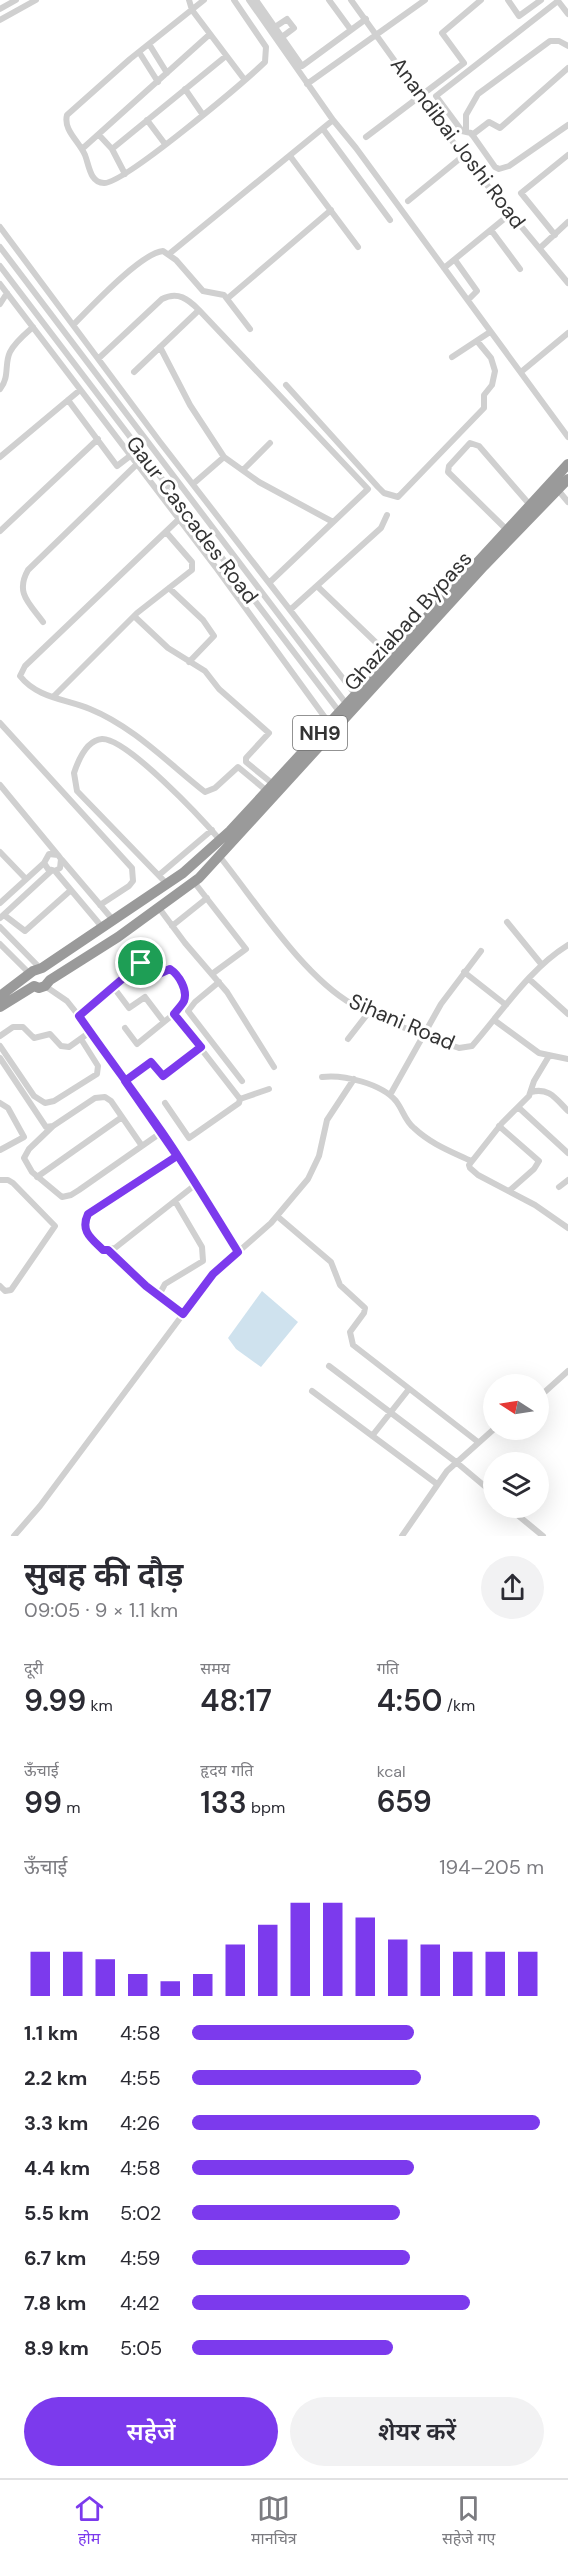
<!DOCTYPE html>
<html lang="hi">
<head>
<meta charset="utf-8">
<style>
  body { margin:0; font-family:"DM Sans","Noto Sans Devanagari",sans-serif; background:#f2f2f3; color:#2b2b33; height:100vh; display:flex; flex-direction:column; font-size:22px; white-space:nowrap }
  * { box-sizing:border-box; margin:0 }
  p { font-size:20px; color:#7c7c81 }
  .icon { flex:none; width:33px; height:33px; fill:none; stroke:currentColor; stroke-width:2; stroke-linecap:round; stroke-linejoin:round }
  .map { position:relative; height:1536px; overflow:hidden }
  .drawer { display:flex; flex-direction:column; background:#fff; flex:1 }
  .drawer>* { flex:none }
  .needle { width:39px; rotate:282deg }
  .tools { position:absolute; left:483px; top:1374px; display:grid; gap:12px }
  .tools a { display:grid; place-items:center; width:66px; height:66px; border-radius:50%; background:#fff; box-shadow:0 6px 24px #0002; font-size:30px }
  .pin { position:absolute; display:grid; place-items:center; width:51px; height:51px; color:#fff; margin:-26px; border:3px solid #fff; border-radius:50%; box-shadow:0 2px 6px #0007 }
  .round { display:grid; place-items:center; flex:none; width:63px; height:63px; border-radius:32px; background:#f2f2f3 }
  .overview { display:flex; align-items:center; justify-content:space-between; height:102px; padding:0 24px }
  h1 { font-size:33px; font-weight:600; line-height:45px }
  .figures { display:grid; grid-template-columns:repeat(3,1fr); gap:9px; height:102px; padding:6px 24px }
  .figures div { display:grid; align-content:center }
  .figures b { font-size:30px; font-weight:600 }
  .figures small { font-size:16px; font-weight:400 }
  .figures p { font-size:16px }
  .chart { height:168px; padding:12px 24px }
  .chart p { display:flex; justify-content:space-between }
  .chart svg { width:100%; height:108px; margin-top:6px; stroke:#7c3aed; stroke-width:6 }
  .primary-button { display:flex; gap:12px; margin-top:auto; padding:12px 24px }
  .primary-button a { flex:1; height:69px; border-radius:36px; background:#7c3aed; color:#fff; font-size:24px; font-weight:600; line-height:69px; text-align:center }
  .primary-button a+a { background:#f2f2f3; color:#2b2b33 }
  ul { padding:0 24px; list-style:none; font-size:20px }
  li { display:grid; grid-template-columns:96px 72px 1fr; align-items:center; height:45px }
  li i { height:15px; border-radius:8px; background:#7c3aed }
  .menu { display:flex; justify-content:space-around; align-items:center; height:84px; border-top:2px solid #e1e1e2; background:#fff; font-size:16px; color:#7c7c81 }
  .menu a { display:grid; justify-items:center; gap:3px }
  .menu .current { color:#7c3aed }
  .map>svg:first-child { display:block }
  .water { fill:#cfe2ee }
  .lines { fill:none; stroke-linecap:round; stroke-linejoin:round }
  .street { stroke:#d0d0d0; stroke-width:6 }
  .highway { stroke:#9a9a9a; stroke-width:10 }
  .route-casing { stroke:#fff; stroke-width:12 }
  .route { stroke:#7c3aed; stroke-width:8 }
  .labels { text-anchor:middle; stroke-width:6; stroke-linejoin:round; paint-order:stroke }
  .shield { fill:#fff; stroke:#707070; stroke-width:1.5 }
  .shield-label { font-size:20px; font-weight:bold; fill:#333 }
  .street-label { font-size:21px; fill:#333; stroke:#fff }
</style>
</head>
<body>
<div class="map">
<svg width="568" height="1536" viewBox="0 0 568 1536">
  <rect width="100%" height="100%" fill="#fff"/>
  <path class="water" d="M 262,1291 L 298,1322 L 261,1367 L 236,1349 L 228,1338 Z"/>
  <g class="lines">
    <path class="street" d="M 189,0 L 192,10 L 244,79
      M 204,0 L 130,59 L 67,115 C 63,130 79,141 85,155 C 89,165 90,183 104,183 C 124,184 245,81 265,62 L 266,47 L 234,0
      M 249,0 L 333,120 L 356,148 L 568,437
      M 256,0 L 302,66 L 366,19
      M 329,0 L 351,30
      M 351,0 L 463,156 L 568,283
      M 508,0 L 519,16 L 541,0
      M 0,9 L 16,0
      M 568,14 L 558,1 L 436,96 L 462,131 L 471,133 L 495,167 L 499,169 L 509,166 L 568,125
      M 0,20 L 36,0
      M 275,27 L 287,19 L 294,28 L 282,37
      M 149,44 L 167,73
      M 139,52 L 158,82
      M 307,84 L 425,0
      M 185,89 L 203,115
      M 147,120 L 165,144
      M 323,129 L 390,220
      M 466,131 L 466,115 L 478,94 L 550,41 L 559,41 L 568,46
      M 99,135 L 112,149 L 226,56
      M 472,135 L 489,122 L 500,128 L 568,68
      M 366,137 L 464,63 L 442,33 L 481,0
      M 82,149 L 210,34
      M 112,149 L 125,174
      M 290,156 L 358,247
      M 408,201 L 463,156
      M 0,227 L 160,442 L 355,694
      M 491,230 L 520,269
      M 555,235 L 521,193 L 568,155
      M 0,247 L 348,706
      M 540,248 L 568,222
      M 169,254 L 333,120
      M 455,260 L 477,291 L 468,300
      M 0,266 L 341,714
      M 444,268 L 510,214
      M 0,284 L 217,569 L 329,723
      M 228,298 L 331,210
      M 0,304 L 7,293
      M 74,324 C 91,307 141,253 163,251 L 176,260 L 203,291 L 224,295 L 250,329
      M 160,347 L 190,405 L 224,457 L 193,484
      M 452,357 L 490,332
      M 99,358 L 162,299 C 178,291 188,299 199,310 L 368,489 L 270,582
      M 134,372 L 199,310
      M 521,372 L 568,333
      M 286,385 L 378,487 L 384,493 L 398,497 L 484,408 L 484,395 L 492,385 L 495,371 L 491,358 L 477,341
      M 0,389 C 10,377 4,364 10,352 C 15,342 25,334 33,327
      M 68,400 L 117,466 L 130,456
      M 0,457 L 80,390
      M 224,457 L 259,482 L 333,522
      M 243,470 L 270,443
      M 558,490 L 568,502
      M 178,520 L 25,666 L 20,676 C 37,698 66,699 90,709 C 134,727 168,763 205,792 L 215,788 L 238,767 L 267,791
      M 507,530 L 448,472 L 449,466 L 470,443 L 479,446 L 530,505
      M 0,531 L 98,439
      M 317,586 L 390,656
      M 169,588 L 203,620 L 214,636 L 189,662
      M 290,610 L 381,528 L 387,515
      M 134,616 L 168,648 L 205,671 L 219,689 L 269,733 L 246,758 L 246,762 L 273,784
      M 43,622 C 29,603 15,593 28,570 L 136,465
      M 53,697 L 137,613 L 192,570 L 192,562 L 166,532
      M 0,723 L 132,868 L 133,881 L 129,886 L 100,905
      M 0,785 L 57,854
      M 0,852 L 26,879
      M 220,857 C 256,902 303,976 352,1004 C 385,1022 423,1035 459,1048 L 472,1046 C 502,1012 529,969 568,945
      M 62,860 L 113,920
      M 55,871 L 102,927
      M 159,875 L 212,830
      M 194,882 L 246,949 L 212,974
      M 167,884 L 77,791 L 74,773 C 78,761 87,740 102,739 C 127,738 203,820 220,840
      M 0,903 L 44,863 L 49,854 L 58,855 L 61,859 L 60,868 L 55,871 L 48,869 L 44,863
      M 159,908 L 185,943 L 227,992 L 274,1067
      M 4,915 L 25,931 L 71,890
      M 0,918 L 51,871
      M 507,922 L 542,965
      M 172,926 L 207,898
      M 0,927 L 39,967
      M 0,944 L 30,974
      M 464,972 L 506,1005
      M 529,979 L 568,1014
      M 219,982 L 195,1002 L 188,1011 L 242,1081
      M 45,986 L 67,1001 L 79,1016 L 162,1132 L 238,1252
      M 114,988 L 129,1008 L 145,997 L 164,1022 L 174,1014
      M 79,1016 L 140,964 L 144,965 L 154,976 L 172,970 C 187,988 188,995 174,1014 L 240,1099 L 239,1103 L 189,1138 L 165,1103
      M 494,1020 L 539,1053 L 568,1059
      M 125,1028 L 137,1044 L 164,1022
      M 0,1036 L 13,1027 L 23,1027 L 34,1038 L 50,1034 L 61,1046 L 69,1047 L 90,1032
      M 348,1039 L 369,1012
      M 0,1046 L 34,1096 L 45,1103 L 54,1101 L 97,1074 L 98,1066 L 81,1039
      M 549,1056 L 534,1081 L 529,1096 L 502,1123 L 469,1165 L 470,1168 L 478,1175 L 535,1205 L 568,1228
      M 0,1058 L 46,1127 L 53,1126 L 95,1098 L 105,1097 L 111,1101 L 142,1146
      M 322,1077 C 343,1074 382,1084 396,1101 C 403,1110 405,1121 414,1128 C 431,1144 450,1151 471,1161
      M 125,1081 L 151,1062 L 163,1076 L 201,1047
      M 531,1092 C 549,1087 556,1099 568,1111
      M 390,1095 L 441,1004 L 481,951
      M 240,1099 L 269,1089
      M 0,1103 L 8,1108 L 24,1137 L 0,1150
      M 518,1107 L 568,1153
      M 53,1126 L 29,1149 L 24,1158 L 32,1172 L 62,1197 L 71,1195 L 79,1190 L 162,1132
      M 499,1126 L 539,1161 L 534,1169 L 509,1191
      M 177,1156 L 89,1214 C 80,1231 91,1238 103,1250 L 115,1248 L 195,1185
      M 37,1177 L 122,1117
      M 0,1180 L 8,1180 L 13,1183 L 55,1226 L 11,1290 L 5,1291 L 0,1286
      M 559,1187 L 568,1180
      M 277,1216 L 331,1262 L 340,1285 L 365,1308 L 364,1313 L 350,1332 L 353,1345 L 478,1442
      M 108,1250 L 146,1286 L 184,1314
      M 159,1295 L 165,1284 L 203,1261 L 202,1247 L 175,1201
      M 329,1366 L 456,1462 L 494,1494
      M 312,1391 L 437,1484
      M 538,1398 L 568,1371
      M 372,1436 L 409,1389
      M 509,1508 L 543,1536
      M 14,1536 L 40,1506 L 213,1274 L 271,1223 L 308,1179 L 319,1156 L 327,1120 L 354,1079
      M 402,1536 L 447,1471 L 494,1429"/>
    <path class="highway" d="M 0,996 L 33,971 L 42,968 L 183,873 L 230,831 L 568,464
      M 0,1007 L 34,986 L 39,988 L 45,986 L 50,980 L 118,937 L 199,878 L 484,566 L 568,479"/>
  </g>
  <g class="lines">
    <g class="route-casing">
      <path id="route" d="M 141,963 L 79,1016 C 106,1055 135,1093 162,1132 C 189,1171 213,1212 238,1252 L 213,1274 L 183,1314 L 146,1286 L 108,1250 L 103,1250 C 91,1238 80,1231 88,1214 L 177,1156 L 125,1081 L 151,1062 L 163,1076 L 201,1047 L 174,1014 C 177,1010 182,1005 184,1001 C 188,990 179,975 170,969 L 154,976 L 141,963"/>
    </g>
    <use href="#route" class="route"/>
  </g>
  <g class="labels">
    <rect class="shield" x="293" y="716" width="54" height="34" rx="4.5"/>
    <g class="shield-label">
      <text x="320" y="740">NH9</text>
    </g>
    <g class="street-label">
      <text transform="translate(458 143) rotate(53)" y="7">Anandibai Joshi Road</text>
      <text transform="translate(192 520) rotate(53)" y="7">Gaur Cascades Road</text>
      <text transform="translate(408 621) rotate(-48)" y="7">Ghaziabad Bypass</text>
      <text transform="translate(402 1022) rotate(23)" y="7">Sihani Road</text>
    </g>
  </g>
</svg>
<div class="tools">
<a><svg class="needle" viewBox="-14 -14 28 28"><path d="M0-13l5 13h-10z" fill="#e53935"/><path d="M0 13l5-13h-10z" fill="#7c7c81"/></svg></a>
<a><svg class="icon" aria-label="layers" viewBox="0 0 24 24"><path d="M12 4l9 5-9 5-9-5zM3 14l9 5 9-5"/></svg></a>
</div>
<div class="pin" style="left:141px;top:963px;background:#1e9e55"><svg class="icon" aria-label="arrive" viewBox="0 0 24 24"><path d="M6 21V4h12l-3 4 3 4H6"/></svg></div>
</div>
<section class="drawer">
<div class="overview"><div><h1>सुबह की दौड़</h1><p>09:05 · 9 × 1.1 km</p></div><a class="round"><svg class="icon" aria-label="share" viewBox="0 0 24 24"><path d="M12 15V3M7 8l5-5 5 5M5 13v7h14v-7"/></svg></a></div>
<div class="figures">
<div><p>दूरी</p><b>9.99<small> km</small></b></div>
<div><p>समय</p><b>48:17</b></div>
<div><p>गति</p><b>4:50<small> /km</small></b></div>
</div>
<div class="figures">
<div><p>ऊँचाई</p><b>99<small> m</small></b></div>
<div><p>हृदय गति</p><b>133<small> bpm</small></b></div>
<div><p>kcal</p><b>659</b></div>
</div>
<div class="chart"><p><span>ऊँचाई</span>194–205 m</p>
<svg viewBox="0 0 160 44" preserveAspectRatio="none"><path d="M5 44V26M15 44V26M25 44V29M35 44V35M45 44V38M55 44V35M65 44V23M75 44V15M85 44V6M95 44V6M105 44V12M115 44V21M125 44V23M135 44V26M145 44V26M155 44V26"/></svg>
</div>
<ul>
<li><b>1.1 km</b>4:58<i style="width:63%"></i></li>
<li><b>2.2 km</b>4:55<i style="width:65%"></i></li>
<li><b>3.3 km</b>4:26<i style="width:99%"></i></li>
<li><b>4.4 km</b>4:58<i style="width:63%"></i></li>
<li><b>5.5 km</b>5:02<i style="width:59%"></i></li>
<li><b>6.7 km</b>4:59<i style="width:62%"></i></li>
<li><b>7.8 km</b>4:42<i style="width:79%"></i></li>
<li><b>8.9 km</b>5:05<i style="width:57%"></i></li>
</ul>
<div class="primary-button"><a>सहेजें</a><a>शेयर करें</a></div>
</section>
<nav class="menu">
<a class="current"><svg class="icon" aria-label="home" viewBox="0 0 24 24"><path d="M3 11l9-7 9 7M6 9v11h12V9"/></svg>होम</a>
<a><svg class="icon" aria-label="map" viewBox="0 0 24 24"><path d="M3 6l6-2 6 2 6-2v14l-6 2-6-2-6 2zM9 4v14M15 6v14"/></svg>मानचित्र</a>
<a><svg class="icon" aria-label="saved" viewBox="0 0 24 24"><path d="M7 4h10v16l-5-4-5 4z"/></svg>सहेजे गए</a>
</nav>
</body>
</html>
